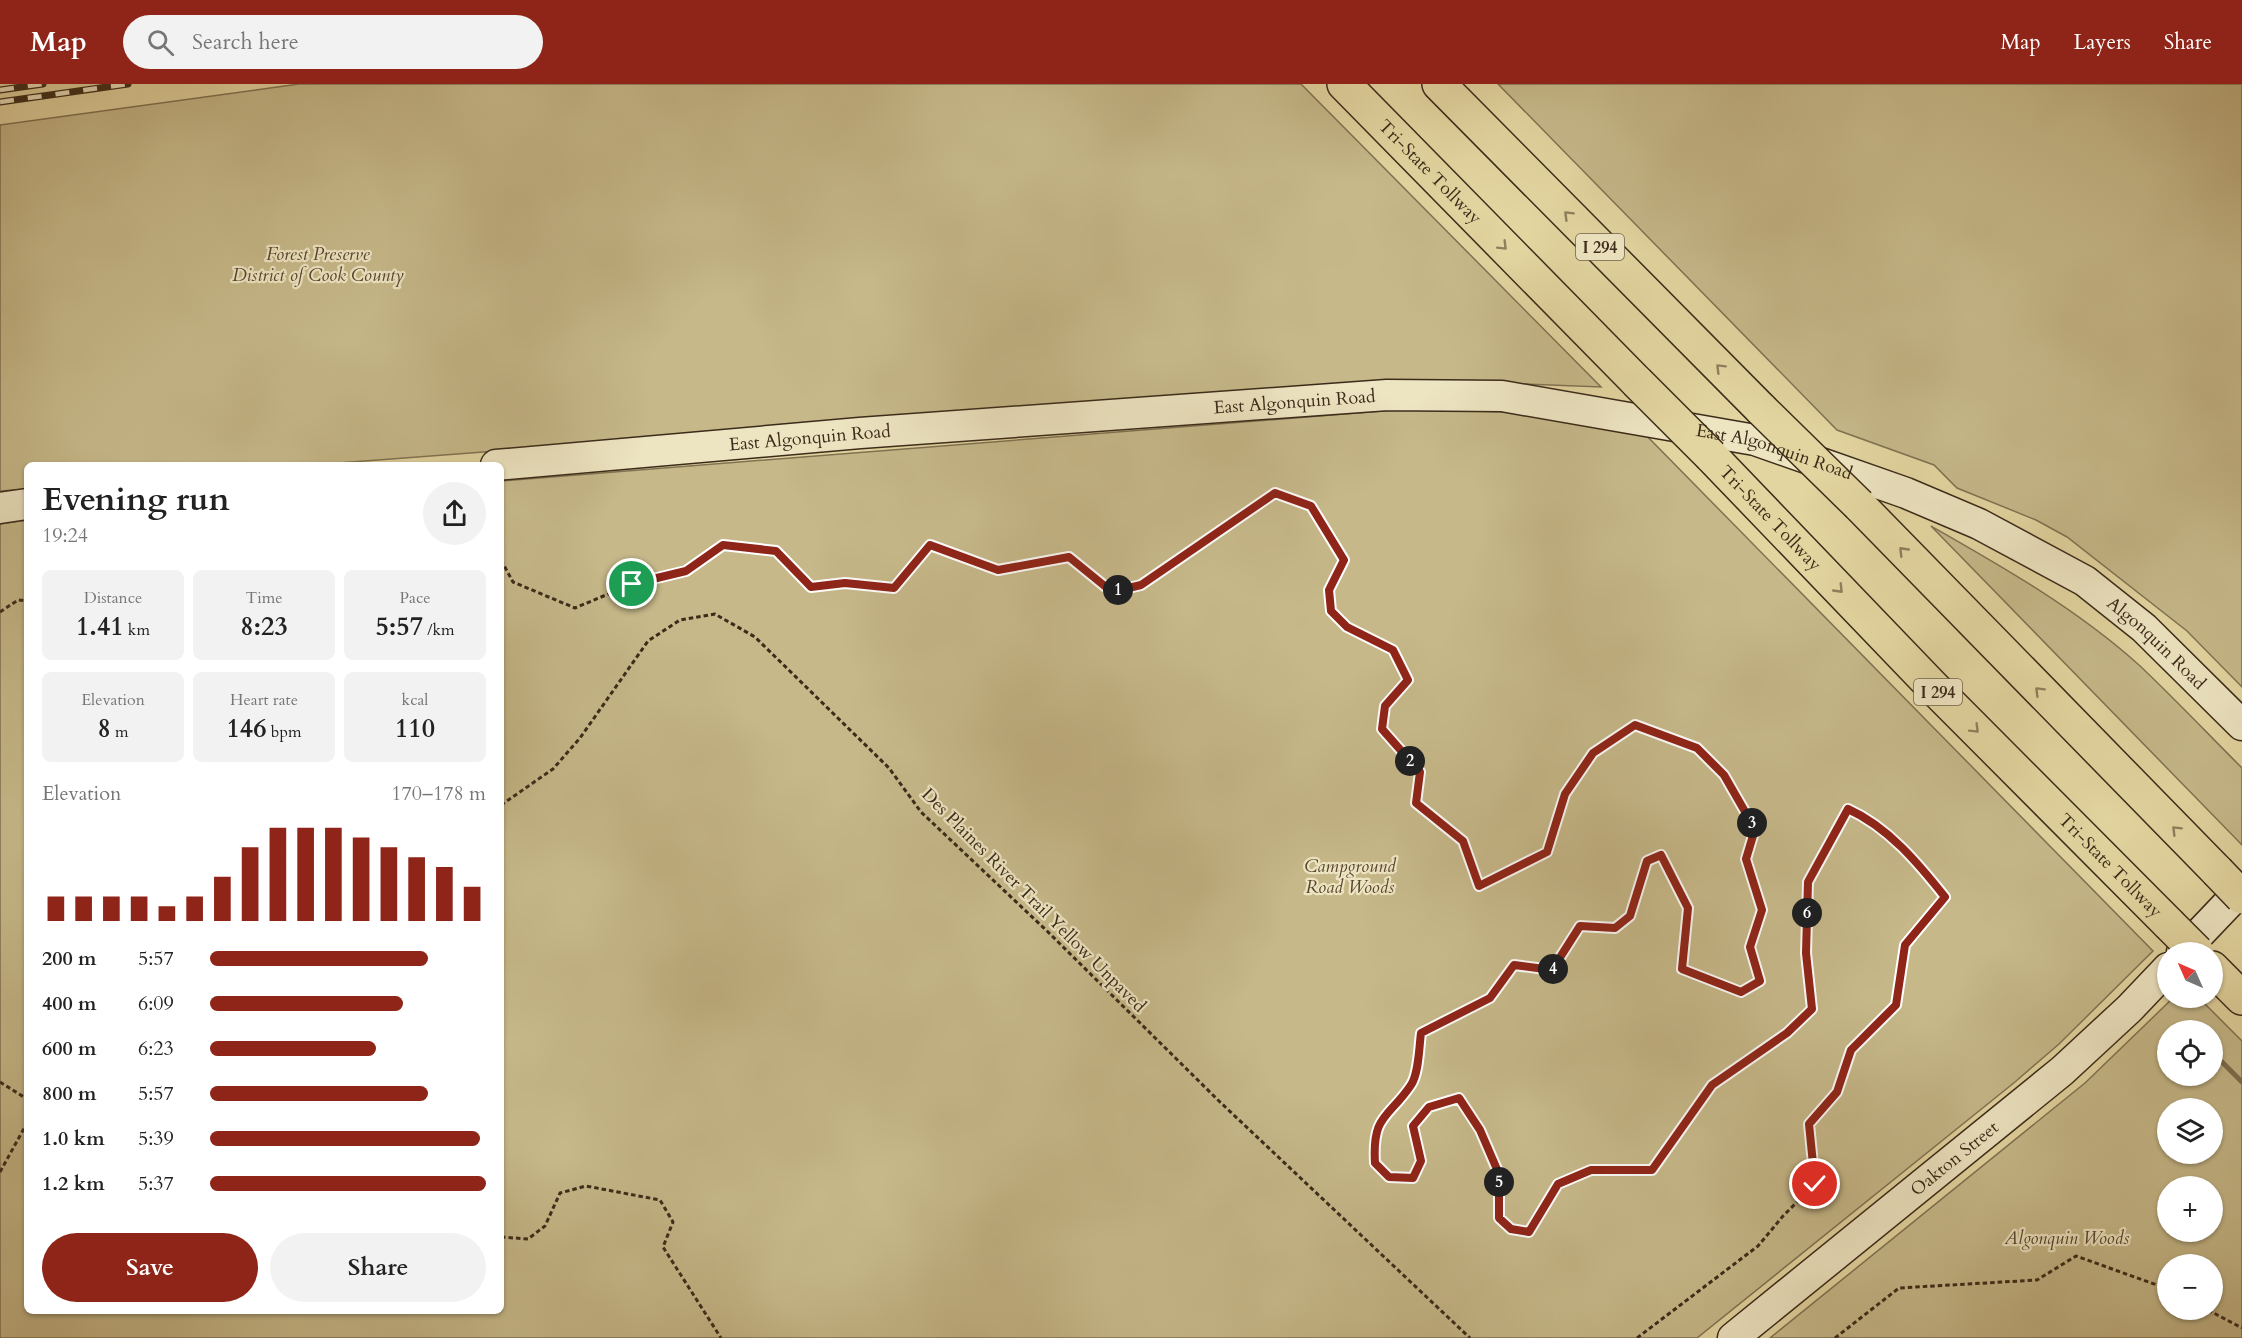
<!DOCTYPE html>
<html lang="en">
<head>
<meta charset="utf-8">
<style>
  body { margin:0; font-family:Cardo,serif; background:#f2f2f2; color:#222; height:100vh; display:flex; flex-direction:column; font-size:22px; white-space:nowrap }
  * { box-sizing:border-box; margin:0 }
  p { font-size:20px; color:#767676 }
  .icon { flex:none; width:33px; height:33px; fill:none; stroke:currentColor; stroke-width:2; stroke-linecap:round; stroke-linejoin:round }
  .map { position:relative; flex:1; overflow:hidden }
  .details { position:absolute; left:24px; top:378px; width:480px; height:852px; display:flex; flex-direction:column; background:#fff; border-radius:9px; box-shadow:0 2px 4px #0004 }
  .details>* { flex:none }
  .needle { width:39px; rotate:315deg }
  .tools { position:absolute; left:2157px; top:858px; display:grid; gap:12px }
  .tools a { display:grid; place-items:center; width:66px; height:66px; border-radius:50%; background:#fff; box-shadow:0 2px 4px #0004; font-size:30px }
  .pin { position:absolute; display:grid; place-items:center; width:51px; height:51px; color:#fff; margin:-26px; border:3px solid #fff; border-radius:50%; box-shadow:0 2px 6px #0007 }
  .km { position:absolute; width:30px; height:30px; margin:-15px; border-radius:50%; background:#222; color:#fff; font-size:16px; line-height:30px; text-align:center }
  .round { display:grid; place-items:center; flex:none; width:63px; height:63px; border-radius:32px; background:#f2f2f2 }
  .overview { display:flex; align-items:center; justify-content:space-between; height:102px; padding:0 18px }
  h1 { font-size:33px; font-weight:800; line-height:45px }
  .metrics { display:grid; grid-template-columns:repeat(3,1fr); gap:9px; height:102px; padding:6px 18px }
  .metrics div { display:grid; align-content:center; border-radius:9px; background:#f2f2f2; text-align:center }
  .metrics b { font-size:26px; font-weight:800 }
  .metrics small { font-size:16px; font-weight:400 }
  .metrics p { font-size:16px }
  .chart { height:168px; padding:12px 18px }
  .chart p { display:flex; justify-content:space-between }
  .chart svg { width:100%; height:108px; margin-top:6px; stroke:#8f2418; stroke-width:6 }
  .button { display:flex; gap:12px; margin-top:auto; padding:12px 18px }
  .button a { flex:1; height:69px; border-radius:36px; background:#8f2418; color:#fff; font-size:24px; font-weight:800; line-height:69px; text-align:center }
  .button a+a { background:#f2f2f2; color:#222 }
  ul { padding:0 18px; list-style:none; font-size:20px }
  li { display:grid; grid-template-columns:96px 72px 1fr; align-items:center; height:45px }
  li i { height:15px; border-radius:8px; background:#8f2418 }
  header { display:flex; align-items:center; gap:36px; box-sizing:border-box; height:84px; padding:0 30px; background:#8f2418; color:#fff }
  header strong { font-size:28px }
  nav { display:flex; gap:33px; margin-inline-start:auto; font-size:21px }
  .search { width:420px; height:54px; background:#f2f2f2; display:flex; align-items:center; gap:15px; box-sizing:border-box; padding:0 21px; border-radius:33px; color:#767676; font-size:22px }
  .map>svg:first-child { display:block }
  .green { fill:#c6b889; stroke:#807252; stroke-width:1.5; fill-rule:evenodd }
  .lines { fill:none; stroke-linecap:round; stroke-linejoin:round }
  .stream { stroke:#7e6e4f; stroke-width:5 }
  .secondary-casing { stroke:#3b2b1a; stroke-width:33 }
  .highway-casing { stroke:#3b2b1a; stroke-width:36 }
  .path { stroke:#3b2b1a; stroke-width:3; stroke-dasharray:4.5 3; stroke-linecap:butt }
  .secondary { stroke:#ede4c1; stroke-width:30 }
  .highway { stroke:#e3d5a0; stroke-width:33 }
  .rail-casing { stroke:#3b2b1a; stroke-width:7 }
  .rail { stroke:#ede4c1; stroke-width:4.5; stroke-dasharray:14; stroke-linecap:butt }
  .highway-bridge-casing { stroke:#3b2b1a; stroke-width:36; stroke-linecap:butt }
  .highway-bridge { stroke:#e3d5a0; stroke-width:33 }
  .oneway { stroke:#8f805d }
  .route-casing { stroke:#fff; stroke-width:12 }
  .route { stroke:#8f2418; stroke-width:8 }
  .labels { text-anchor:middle; stroke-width:4.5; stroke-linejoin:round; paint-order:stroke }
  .shield { fill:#ede4c1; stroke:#70624c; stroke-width:1.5 }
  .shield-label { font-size:16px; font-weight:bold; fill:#3b2b1a }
  .street-label { font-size:18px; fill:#3b2b1a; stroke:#ede4c1 }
  .park-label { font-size:18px; font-style:italic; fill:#574730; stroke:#ede4c1 }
</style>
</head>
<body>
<header>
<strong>Map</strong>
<div class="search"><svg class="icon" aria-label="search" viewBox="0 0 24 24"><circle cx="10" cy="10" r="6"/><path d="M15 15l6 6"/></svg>Search here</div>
<nav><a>Map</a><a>Layers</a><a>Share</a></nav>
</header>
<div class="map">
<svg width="2242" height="1254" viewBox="0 0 2242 1254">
  <rect width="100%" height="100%" fill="#e3d5a0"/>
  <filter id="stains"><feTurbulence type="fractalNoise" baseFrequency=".00333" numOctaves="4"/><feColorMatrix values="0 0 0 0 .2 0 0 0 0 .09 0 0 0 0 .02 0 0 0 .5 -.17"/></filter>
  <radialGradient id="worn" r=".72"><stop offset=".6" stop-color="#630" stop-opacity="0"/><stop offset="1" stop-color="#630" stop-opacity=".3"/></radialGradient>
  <path class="green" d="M 299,0 L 1301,0 L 1601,303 L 1425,296 L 312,381 L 27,381 L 27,405 L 0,407 L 0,41 Z
    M 1498,0 L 2242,0 L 2242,603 L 2187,547 L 2067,453 L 2036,436 L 1957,404 L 1934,381 L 1837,346 Z
    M 1407,325 L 1542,329 L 1639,344 L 2153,867 L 2059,960 L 2015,998 L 1697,1254 L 0,1254 L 0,440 L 27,436 L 27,1227 L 501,1227 L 501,397 Z
    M 1931,442 C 2003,483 2077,525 2139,581 C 2174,614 2208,650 2242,684 L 2242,761 Z
    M 2173,914 L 2199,914 L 2242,957 L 2242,1254 L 1770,1254 L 2085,999 ZM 2212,946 L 2212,992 L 2168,992 L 2168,946 ZM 2168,1024 L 2212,1024 L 2212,1070 L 2168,1070 ZM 2168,1102 L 2212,1102 L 2212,1148 L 2168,1148 ZM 2168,1180 L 2212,1180 L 2212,1226 L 2168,1226 Z"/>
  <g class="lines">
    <path class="stream" d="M 2188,943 L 2192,946
      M 2212,968 L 2242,998"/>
    <g class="secondary-casing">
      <g id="secondary">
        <path id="s1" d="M 496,381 L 860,349 L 1387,311 L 1502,312 L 1755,356 L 1906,409 L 1979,440 L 2085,497 L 2144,544 L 2242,641"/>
        <path d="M 0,424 L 27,420"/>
        <path d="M 2182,868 L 2242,805"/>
        <path id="s2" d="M 1733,1254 L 2062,987 L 2129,925 L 2168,884"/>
      </g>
    </g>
    <g class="highway-casing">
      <g id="highway">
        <path id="s3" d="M 1344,0 L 1637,298"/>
        <path d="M 1439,0 L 1762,326"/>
        <path id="s4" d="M 1711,372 L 1931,601 L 2169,840"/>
        <path d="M 1859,421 L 2217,787"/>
        <path d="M 2212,884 L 2242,914"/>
      </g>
    </g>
    <path class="path" d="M 501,476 L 513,498 L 575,524 L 632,500 L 685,487 L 723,461 L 776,467 L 811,503 L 845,499 L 894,504 L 930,461 L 998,486 L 1069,473 L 1112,508 L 1141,501 L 1275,409 L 1311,422 L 1344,476 L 1329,505 L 1331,527 L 1347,543 L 1393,566 L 1408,596 L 1385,622 L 1382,645 L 1420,688 L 1416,719 L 1463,757 L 1479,802 L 1547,768 L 1565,710 L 1593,669 L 1635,641 L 1697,664 L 1724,691 L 1755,745 L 1746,775 L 1762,826 L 1750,863 L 1760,897 L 1741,908 L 1682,885 L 1688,824 L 1661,771 L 1647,777 L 1630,832 L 1615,844 L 1580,842 L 1553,886 L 1514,881 L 1490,914 L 1421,949 C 1419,963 1419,989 1411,1001 C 1389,1034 1372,1030 1375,1079 L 1389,1093 L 1413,1094 L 1421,1077 L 1413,1042 L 1429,1023 L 1459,1014 L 1480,1046 L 1499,1090 L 1499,1134 L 1511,1145 L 1529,1148 L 1558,1100 L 1591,1086 L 1652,1086 L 1712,1001 L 1787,949 L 1812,925 L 1806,869 L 1808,798 L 1848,725 C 1888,743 1918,779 1945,813 L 1905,861 L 1896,921 L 1851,966 L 1837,1008 L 1809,1040 L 1815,1100 L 1783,1132 L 1758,1162 L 1637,1254
      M 0,528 L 18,516 L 27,517
      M 501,721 L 553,685 L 580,654 L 648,557 L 680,536 L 715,530 L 755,553 L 889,684 L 921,728 L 1047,847 L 1220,1018 L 1470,1254
      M 0,998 L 27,1015
      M 0,1088 L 27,1039
      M 501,1153 L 528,1155 L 545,1142 L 560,1109 L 586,1102 L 660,1116 L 673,1138 L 663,1163 L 721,1254
      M 2208,1226 L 2242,1244
      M 1835,1254 L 1899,1204 L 2037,1196 L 2076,1172 L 2168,1205"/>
    <use href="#secondary" class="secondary"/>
    <use href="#highway" class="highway"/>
    <g class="rail-casing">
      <path id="rail" d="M 0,6 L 43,0
        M 0,18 L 128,0"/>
    </g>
    <use href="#rail" class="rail"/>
    <g class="highway-bridge-casing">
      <path id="highway-bridge" d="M 1637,298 L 1711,372
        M 1762,326 L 1859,421
        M 2217,787 L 2242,813
        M 2169,840 L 2197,868"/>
    </g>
    <use href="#highway-bridge" class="highway-bridge"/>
  </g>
  <defs><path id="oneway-chevron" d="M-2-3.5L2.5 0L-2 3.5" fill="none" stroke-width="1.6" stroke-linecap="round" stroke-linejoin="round" transform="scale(1.5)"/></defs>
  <g class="oneway">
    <use href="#oneway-chevron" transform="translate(1568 131) rotate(-135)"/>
    <use href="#oneway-chevron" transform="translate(1503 162) rotate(45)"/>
    <use href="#oneway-chevron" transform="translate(1720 284) rotate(-135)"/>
    <use href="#oneway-chevron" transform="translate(1903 467) rotate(-134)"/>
    <use href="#oneway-chevron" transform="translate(1839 505) rotate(46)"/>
    <use href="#oneway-chevron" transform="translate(2039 607) rotate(-135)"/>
    <use href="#oneway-chevron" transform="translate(1975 645) rotate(45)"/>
    <use href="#oneway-chevron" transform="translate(2176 746) rotate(-135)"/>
  </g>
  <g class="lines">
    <g class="route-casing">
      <path id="route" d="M 632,500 L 686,487 L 723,461 L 776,467 L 811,503 L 845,499 L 894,504 L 930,461 L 998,486 L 1069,473 L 1112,508 L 1141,501 L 1275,409 L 1311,422 L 1344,476 L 1329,506 L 1331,527 L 1347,543 L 1393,566 L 1408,596 L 1385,622 L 1382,645 L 1420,688 L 1416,719 L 1463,757 L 1479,802 L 1547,768 L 1565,710 L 1593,669 L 1635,641 L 1697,664 L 1724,691 L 1755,745 L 1746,775 L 1762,826 L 1750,863 L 1760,897 L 1741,908 L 1682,885 L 1688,824 L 1661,771 L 1647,777 L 1630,832 L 1615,844 L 1580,842 L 1552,886 L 1514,881 L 1490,914 L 1421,949 C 1419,963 1419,989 1411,1001 C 1389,1034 1372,1030 1375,1079 L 1389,1093 L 1413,1094 L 1421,1077 L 1413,1042 L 1429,1023 L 1459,1014 L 1480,1046 L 1499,1090 L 1499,1134 L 1511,1145 L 1529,1148 L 1558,1100 L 1591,1086 L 1652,1086 L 1712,1001 L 1787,949 L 1812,925 L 1806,869 L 1808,798 L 1848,725 C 1888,743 1918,779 1945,813 L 1905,861 L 1896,921 L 1851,966 L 1837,1008 L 1809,1040 L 1815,1100"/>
    </g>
    <use href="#route" class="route"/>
  </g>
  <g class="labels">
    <g class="shield">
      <rect x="1576" y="150" width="48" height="26" rx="4.5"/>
      <rect x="1914" y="595" width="48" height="26" rx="4.5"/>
    </g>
    <g class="shield-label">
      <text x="1600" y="169">I 294</text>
      <text x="1938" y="614">I 294</text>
    </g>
    <g class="street-label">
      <text dy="6" stroke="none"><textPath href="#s3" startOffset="123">Tri-State Tollway</textPath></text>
      <text dy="6" stroke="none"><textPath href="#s1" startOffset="801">East Algonquin Road</textPath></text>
      <text dy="6" stroke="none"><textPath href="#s1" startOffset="315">East Algonquin Road</textPath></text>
      <text dy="6" stroke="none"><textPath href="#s1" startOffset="1287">East Algonquin Road</textPath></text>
      <text dy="6" stroke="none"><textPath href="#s4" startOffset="86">Tri-State Tollway</textPath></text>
      <text dy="6" stroke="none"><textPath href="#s1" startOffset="1720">Algonquin Road</textPath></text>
      <text dy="6" stroke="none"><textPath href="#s4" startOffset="572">Tri-State Tollway</textPath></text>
      <text transform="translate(1034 816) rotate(45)" y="6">Des Plaines River Trail Yellow Unpaved</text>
      <text dy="6" stroke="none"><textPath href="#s2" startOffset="285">Oakton Street</textPath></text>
    </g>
    <g class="park-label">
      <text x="318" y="176">Forest Preserve<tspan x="318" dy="21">District of Cook County</tspan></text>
      <text x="1350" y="788">Campground<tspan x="1350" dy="21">Road Woods</tspan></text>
      <text x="2067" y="1160">Algonquin Woods</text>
    </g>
  </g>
  <rect width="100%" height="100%" filter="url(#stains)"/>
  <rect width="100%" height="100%" fill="url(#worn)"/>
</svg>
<div class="tools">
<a><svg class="needle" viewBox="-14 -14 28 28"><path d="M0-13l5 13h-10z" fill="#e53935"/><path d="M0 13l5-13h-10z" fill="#767676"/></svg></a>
<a><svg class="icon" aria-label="locate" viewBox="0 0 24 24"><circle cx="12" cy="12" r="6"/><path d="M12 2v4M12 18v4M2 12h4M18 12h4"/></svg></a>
<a><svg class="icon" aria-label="layers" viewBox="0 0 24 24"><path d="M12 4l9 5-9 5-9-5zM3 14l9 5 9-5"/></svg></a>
<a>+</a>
<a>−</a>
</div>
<div class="pin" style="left:632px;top:500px;background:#1e9e55"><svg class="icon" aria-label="arrive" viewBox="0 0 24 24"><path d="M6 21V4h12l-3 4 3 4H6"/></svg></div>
<div class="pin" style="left:1815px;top:1100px;background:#d93025"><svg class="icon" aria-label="check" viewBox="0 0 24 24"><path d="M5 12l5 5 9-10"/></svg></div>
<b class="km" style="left:1118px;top:506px">1</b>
<b class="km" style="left:1410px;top:677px">2</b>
<b class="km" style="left:1752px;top:739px">3</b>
<b class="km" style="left:1553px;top:885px">4</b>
<b class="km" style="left:1499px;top:1098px">5</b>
<b class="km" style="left:1807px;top:829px">6</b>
<section class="details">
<div class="overview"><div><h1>Evening run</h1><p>19:24</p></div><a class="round"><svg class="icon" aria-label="share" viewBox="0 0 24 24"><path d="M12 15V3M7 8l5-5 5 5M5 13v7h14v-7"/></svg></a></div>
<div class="metrics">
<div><p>Distance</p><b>1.41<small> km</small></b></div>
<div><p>Time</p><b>8:23</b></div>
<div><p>Pace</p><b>5:57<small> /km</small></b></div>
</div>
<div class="metrics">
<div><p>Elevation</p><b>8<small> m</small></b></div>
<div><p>Heart rate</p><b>146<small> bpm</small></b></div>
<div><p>kcal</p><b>110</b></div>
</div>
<div class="chart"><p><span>Elevation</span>170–178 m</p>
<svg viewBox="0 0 160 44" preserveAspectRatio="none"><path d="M5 44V34M15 44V34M25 44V34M35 44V34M45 44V38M55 44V34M65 44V26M75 44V14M85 44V6M95 44V6M105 44V6M115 44V10M125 44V14M135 44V18M145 44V22M155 44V30"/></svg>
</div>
<ul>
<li><b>200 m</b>5:57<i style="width:79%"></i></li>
<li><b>400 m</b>6:09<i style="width:70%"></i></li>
<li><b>600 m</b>6:23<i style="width:60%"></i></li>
<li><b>800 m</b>5:57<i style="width:79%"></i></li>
<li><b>1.0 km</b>5:39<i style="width:98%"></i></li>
<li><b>1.2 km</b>5:37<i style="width:100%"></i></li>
</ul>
<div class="button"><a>Save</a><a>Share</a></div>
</section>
</div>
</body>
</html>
